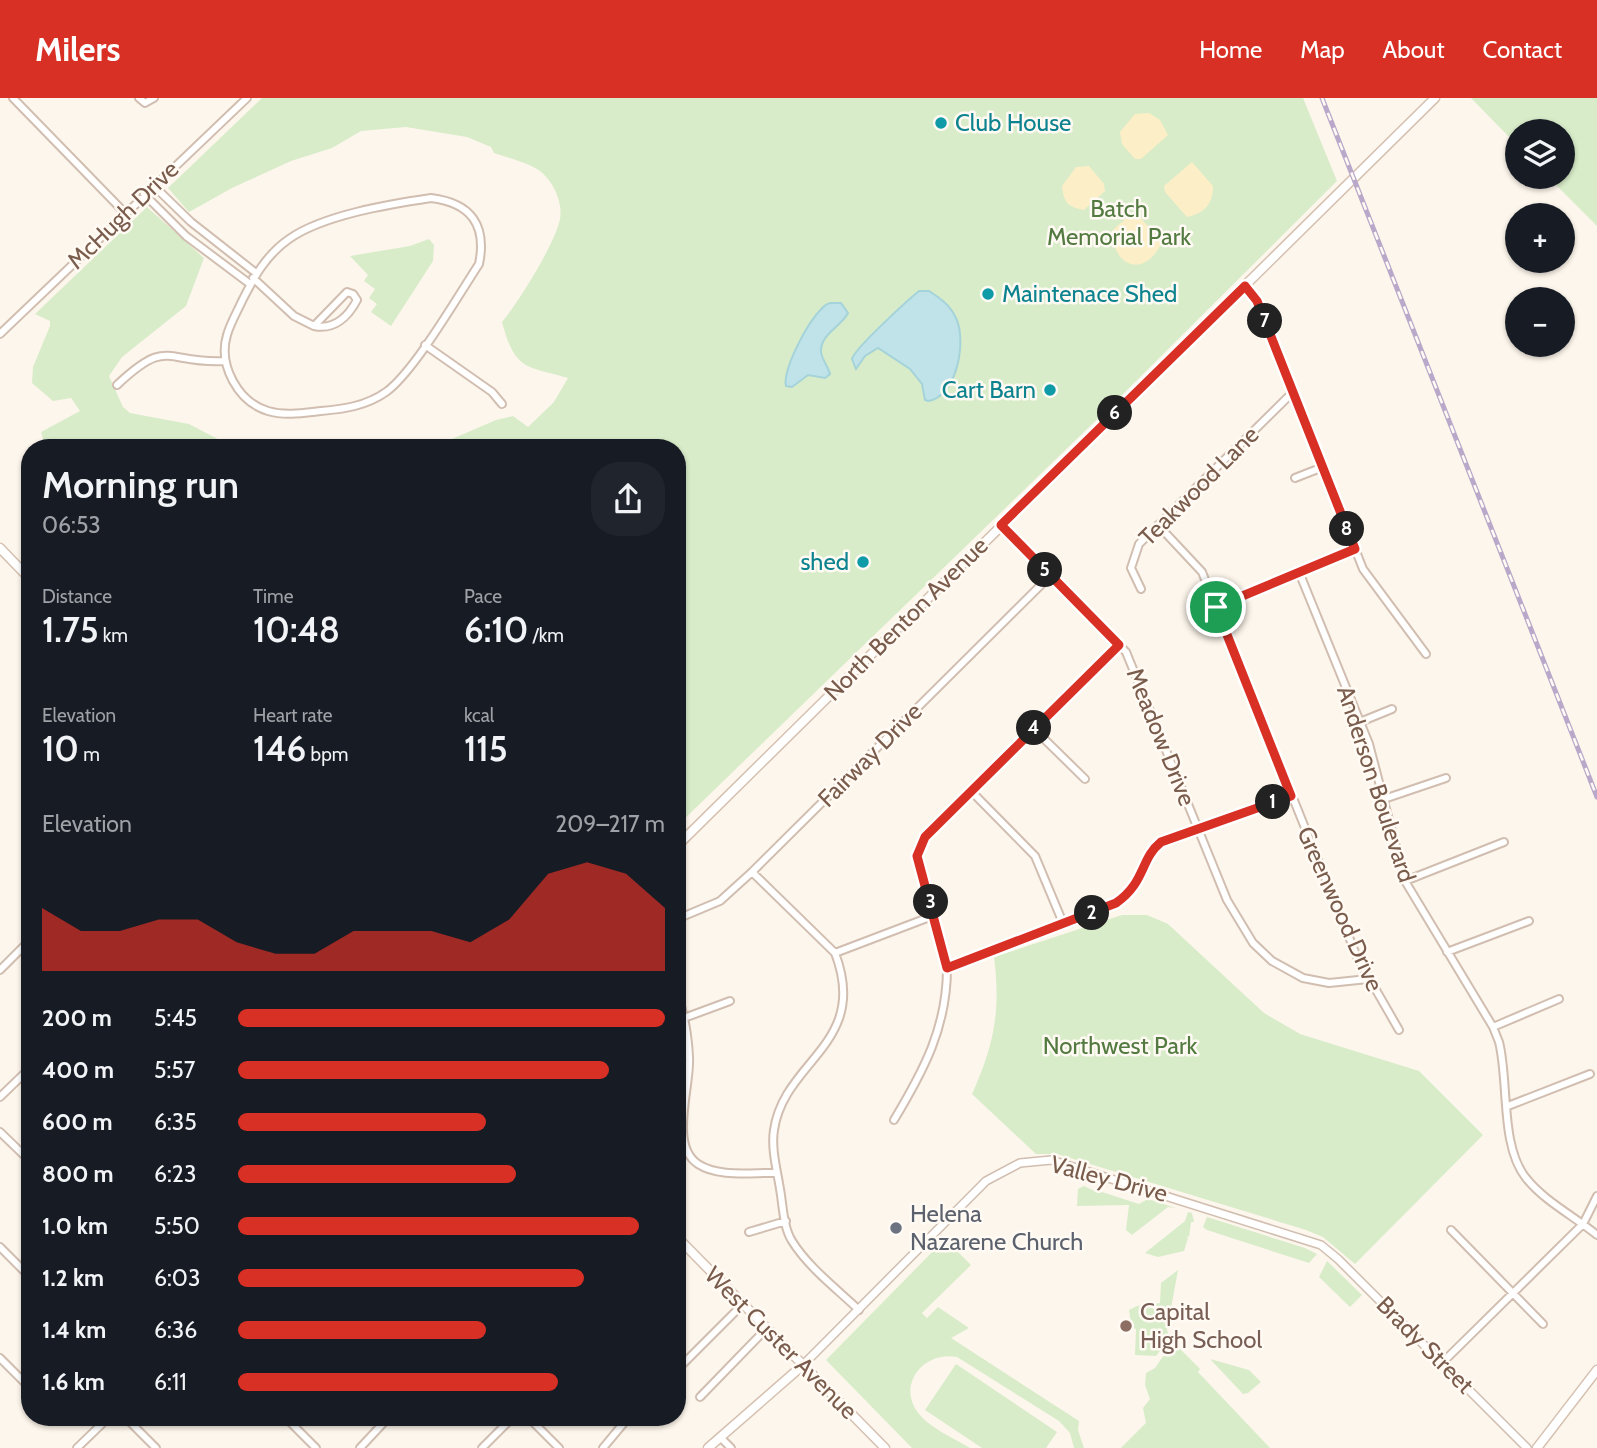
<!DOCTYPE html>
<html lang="en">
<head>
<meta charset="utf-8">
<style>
  body { margin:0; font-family:Cabin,sans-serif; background:#20242c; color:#f1f3f6; height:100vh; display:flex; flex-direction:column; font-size:26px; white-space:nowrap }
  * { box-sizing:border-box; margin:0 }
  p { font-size:23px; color:#9ea1a6 }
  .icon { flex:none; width:38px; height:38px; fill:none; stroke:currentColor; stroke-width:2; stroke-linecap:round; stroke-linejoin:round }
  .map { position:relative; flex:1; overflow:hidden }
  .side { position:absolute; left:21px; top:341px; width:665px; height:987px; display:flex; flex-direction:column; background:#171b24; border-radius:28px; box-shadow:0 2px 5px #0004 }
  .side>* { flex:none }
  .fabs { position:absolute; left:1505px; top:21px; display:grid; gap:14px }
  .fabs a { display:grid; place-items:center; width:70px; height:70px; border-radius:50%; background:#171b24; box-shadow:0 2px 5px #0004; font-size:35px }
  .pin { position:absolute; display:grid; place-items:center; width:60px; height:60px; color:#fff; margin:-30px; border:4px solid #fff; border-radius:50%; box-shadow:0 2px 7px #0007 }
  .km { position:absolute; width:35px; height:35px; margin:-18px; border-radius:50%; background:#222; color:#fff; font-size:19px; line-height:35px; text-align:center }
  .round { display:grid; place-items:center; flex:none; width:74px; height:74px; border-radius:28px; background:#20242c }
  .head { display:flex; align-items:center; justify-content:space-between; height:119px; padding:0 21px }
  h1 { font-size:38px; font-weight:600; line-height:52px }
  .metrics { display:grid; grid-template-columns:repeat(3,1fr); gap:10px; height:119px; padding:7px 21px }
  .metrics div { display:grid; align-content:center }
  .metrics b { font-size:35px; font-weight:600 }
  .metrics small { font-size:19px; font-weight:400 }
  .metrics p { font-size:19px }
  .chart { height:196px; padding:14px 21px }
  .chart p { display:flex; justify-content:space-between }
  .chart svg { width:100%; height:126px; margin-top:7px; fill:#d93025; opacity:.7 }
  ul { padding:0 21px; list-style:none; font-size:23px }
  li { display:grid; grid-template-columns:112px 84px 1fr; align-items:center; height:52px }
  li i { height:18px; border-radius:9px; background:#d93025 }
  header { display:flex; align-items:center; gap:42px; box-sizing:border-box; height:98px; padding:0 35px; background:#d93025; color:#fff }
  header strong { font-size:33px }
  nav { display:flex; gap:38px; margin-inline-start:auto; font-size:24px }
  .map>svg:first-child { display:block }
  .green { fill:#d8ecc9 }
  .sand { fill:#fcefc7 }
  .water { fill:#bfe3e8; stroke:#a5d3da; stroke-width:2 }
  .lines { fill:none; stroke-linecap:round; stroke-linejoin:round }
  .minor-casing { stroke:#d1beb0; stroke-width:10 }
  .tertiary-casing { stroke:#d1beb0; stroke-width:10 }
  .secondary-casing { stroke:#d6c0b0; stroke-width:11 }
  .minor { stroke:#fff; stroke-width:6 }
  .tertiary { stroke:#fff; stroke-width:7 }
  .secondary { stroke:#fff; stroke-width:8 }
  .rail-casing { stroke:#b9a8c9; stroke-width:5 }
  .rail { stroke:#fffaf3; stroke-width:2.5; stroke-dasharray:8; stroke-linecap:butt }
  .route-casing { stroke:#fff; stroke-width:14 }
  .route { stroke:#d93025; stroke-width:9 }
  .culture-dot { fill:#0f9aa8; stroke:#fffaf3; stroke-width:2.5 }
  .worship-dot { fill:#6b7280; stroke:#fffaf3; stroke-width:2.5 }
  .education-dot { fill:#8d6e63; stroke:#fffaf3; stroke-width:2.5 }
  .labels { text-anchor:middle; stroke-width:5; stroke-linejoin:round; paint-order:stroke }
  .culture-label { font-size:24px; fill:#0d838f; stroke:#fffaf3; text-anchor:start }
  .park-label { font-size:24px; fill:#537a41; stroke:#fffaf3 }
  .street-label { font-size:24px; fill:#7a5c4d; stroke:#fffaf3 }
  .worship-label { font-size:24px; fill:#5b616d; stroke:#fffaf3; text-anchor:start }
  .education-label { font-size:24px; fill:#785e54; stroke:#fffaf3; text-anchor:start }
</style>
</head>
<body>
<header>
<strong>Milers</strong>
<nav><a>Home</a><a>Map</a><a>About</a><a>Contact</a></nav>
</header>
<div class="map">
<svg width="1597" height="1350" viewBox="0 0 1597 1350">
  <rect width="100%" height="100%" fill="#fdf6ec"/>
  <path class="green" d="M 262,0 L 1303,0 L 1337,83 L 1118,301 L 677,728 L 677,350 L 431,350 L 496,322 L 513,318 L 528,329 L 554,304 L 568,280 C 526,268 515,273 502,224 C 518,205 556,144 560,121 C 563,104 553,83 540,73 C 528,64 508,60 494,55 L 491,49 L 467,39 L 406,29 L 361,33 L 332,50 L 291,63 L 232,90 L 189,114 L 168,90 Z
    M 1471,0 L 1597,0 L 1597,128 L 1548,79 L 1563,79 L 1563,33 L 1517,33 L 1517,47 Z
    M 147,109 L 204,160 L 186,208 L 122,259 L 109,278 L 123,309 L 130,315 L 189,326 L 235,350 L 46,350 L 41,334 L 80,313 L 71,300 L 53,303 L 32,285 L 33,269 L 50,228 L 50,223 L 35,216 Z
    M 429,141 L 434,147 L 433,163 L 391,228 L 371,214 L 377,206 L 369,200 L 375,191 L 364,183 L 368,177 L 350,158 L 410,148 Z
    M 1122,817 L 1147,817 L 1168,826 L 1264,915 L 1300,936 L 1419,973 L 1483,1037 L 1355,1166 L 1323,1139 L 1306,1132 L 1057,1056 L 1036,1056 L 972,996 C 994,947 1001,913 994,859 Z
    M 1084,1088 L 1099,1095 L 1102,1094 L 1139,1106 L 1148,1101 L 1176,1110 L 1168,1109 L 1132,1137 L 1126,1132 L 1129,1107 L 1077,1108 L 1078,1091 Z
    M 1188,1114 L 1192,1115 L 1194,1124 L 1191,1124 L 1189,1139 L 1186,1138 L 1188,1140 L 1184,1153 L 1158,1159 L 1145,1155 L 1185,1123 Z
    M 1207,1119 L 1305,1150 L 1317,1156 L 1309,1165 L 1207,1132 L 1203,1129 Z
    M 945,1141 L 971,1167 L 922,1215 L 927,1220 L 938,1209 L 969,1230 L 951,1240 L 1079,1323 L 1078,1332 L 1084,1350 L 1074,1350 L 1070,1335 L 1059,1323 L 957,1259 C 926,1253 898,1283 916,1312 C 927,1329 954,1340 970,1350 L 912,1350 L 826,1262 Z
    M 1327,1163 L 1362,1197 L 1350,1209 L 1319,1179 Z
    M 1178,1172 L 1167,1232 L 1170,1240 L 1156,1258 L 1135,1257 L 1136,1231 L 1132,1230 L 1129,1212 L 1137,1208 L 1160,1205 L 1161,1185 Z
    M 1173,1244 L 1200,1271 L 1198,1274 L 1270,1350 L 1121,1350 L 1146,1325 L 1143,1310 L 1150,1301 L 1145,1287 L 1146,1275 L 1155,1270 Z
    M 1210,1261 L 1249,1272 L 1261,1284 L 1248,1295 L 1243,1296 Z
    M 956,1266 L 1057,1334 L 1046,1350 L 982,1350 L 925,1312 Z"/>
  <path class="sand" d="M 1149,15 L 1160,22 L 1168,37 L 1141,61 L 1135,61 L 1122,46 L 1120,34 L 1135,16 Z
    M 1192,64 L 1213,88 C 1213,106 1205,115 1187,119 L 1165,94 L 1164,88 Z
    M 1089,68 L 1104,86 L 1105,93 L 1084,112 C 1067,109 1064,104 1062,88 L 1076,69 Z
    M 1131,116 L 1138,117 L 1162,144 C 1145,182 1111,168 1113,132 Z"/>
  <path class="water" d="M 919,193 L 929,193 C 940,200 950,207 956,220 C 967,243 957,299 928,303 L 925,302 L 922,286 L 910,271 L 878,250 L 865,258 L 856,271 L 852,261 C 854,251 908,202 919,193 Z
    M 830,205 L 841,205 L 848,215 C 841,229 820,236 821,254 C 822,262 828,268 830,276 L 825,280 L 808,277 L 792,289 L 786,288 C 781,272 815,208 830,205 Z"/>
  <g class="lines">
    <g class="minor-casing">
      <path id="minor" d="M 13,0 L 125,115
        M 139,0 L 145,5 L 154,0
        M 153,87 L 191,124 L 256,175
        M 144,96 L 186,138 L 250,186
        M 431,100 C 471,105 487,127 479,166 C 458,198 414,274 386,294 C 366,308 344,311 321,313 C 303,315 285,318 268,313 C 238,304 218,267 227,237 C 230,226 237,214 242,203 C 254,179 266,157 289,141 C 323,117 390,106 431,100 Z
        M 253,180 L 294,218 L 314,228
        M 1245,188 L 1257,203 L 1363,471 L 1426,556
        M 347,194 L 353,196 L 357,202 C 348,219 334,232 314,228 Z
        M 0,236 L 247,0
        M 425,247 L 492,294 L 502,306
        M 117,287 C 169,238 165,266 224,263
        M 1295,380 L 1323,369
        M 1001,427 L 1126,554 L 1227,802 L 1253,845 L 1272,863 L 1303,880 L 1329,885 L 1368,881
        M 1158,427 L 1202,474 L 1357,859 L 1399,932
        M 1299,474 L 1369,646 L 1405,783 L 1493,929 L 1499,944 C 1509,983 1500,1048 1526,1080 C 1544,1103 1574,1118 1597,1137
        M 1141,491 L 1131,470 L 1139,446 L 1293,294
        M 1216,509 L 1355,451
        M 1360,624 L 1392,611
        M 1033,630 L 1085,681
        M 971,693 L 1035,758 L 1063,825
        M 1384,701 L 1446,680
        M 752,774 L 835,855 C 870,946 784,962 774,1032 C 771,1051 777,1072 780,1091 C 783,1107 783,1129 792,1143 C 808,1169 837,1191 859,1212
        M 1405,783 L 1504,744
        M 677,821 L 720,803 L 752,774 L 1051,477
        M 22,850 L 30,859
        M 1447,854 L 1529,823
        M 835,855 L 935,817
        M 947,870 L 1116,805 L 1140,781 L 1152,752 L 1161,744 L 1291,698
        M 0,872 L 30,842
        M 677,895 C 684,915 688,938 689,959 C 691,989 669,1047 698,1066 C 719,1080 754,1074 777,1075
        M 684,920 L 730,903
        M 1493,929 L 1559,901
        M 0,999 L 30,970
        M 1508,1008 L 1590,976
        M 894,1022 C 924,972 947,929 947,870 L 917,758 L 925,739 L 1119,546
        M 0,1034 L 30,1063
        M 1451,1132 L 1543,1226
        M 749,1134 L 786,1123
        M 0,1149 L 30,1179
        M 0,1260 L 30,1290
        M 1442,1265 L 1583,1126 L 1597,1098
        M 677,1272 L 743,1206
        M 700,1299 L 767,1230
        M 126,1320 L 156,1350
        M 286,1320 L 316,1350
        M 529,1320 L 559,1350
        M 720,1339 L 731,1350
        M 77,1350 L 108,1320
        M 360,1350 L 388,1320
        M 482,1350 L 512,1320
        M 603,1350 L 628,1320"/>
    </g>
    <g class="tertiary-casing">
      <path id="tertiary" d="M 803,1267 L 986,1083 L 1020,1065 L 1051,1062 L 1321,1147 L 1338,1161 L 1527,1350"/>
    </g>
    <g class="secondary-casing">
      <path id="secondary" d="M 0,450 L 30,481
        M 677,748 L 1435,0
        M 677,1139 L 885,1350
        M 708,1350 L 803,1267
        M 1537,1350 L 1597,1272"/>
    </g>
    <use href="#minor" class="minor"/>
    <use href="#tertiary" class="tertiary"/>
    <use href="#secondary" class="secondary"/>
    <g class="rail-casing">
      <path id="rail" d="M 1322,0 L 1597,699"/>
    </g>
    <use href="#rail" class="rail"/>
  </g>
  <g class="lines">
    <g class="route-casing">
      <path id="route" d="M 1245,188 L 1257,203 L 1355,451 L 1216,509 L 1291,698 L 1161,744 C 1140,761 1146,784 1116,805 L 947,870 L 917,758 L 925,739 L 1119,547 L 1001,427 Z"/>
    </g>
    <use href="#route" class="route"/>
  </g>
  <g class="culture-dot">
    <circle cx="941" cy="25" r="7"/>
    <circle cx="988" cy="196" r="7"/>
    <circle cx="1050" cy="292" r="7"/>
    <circle cx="863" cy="464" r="7"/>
  </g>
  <circle class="worship-dot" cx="896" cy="1130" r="7"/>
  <circle class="education-dot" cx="1126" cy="1228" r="7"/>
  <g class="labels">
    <g class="culture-label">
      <text x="955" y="33">Club House</text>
      <text x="1002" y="204">Maintenace Shed</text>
      <text x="1036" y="300" text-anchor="end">Cart Barn</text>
      <text x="849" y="472" text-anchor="end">shed</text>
    </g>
    <g class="park-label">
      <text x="1119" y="119">Batch<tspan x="1119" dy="28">Memorial Park</tspan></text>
      <text x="1120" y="956">Northwest Park</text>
    </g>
    <g class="street-label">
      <text transform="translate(123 117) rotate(-44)" y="8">McHugh Drive</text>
      <text transform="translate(1199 388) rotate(-45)" y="8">Teakwood Lane</text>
      <text transform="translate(906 521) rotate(-45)" y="8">North Benton Avenue</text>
      <text transform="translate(1161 639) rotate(68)" y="8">Meadow Drive</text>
      <text transform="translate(870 657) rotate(-45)" y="8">Fairway Drive</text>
      <text transform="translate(1376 686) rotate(72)" y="8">Anderson Boulevard</text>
      <text transform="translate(1340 811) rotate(66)" y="8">Greenwood Drive</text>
      <text transform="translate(1109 1081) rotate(15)" y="8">Valley Drive</text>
      <text transform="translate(781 1245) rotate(45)" y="8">West Custer Avenue</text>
      <text transform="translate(1425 1247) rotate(45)" y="8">Brady Street</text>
    </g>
    <g class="worship-label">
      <text x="910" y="1124">Helena<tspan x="910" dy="28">Nazarene Church</tspan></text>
    </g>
    <g class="education-label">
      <text x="1140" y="1222">Capital<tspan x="1140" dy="28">High School</tspan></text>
    </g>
  </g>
</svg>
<div class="fabs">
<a><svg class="icon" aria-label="layers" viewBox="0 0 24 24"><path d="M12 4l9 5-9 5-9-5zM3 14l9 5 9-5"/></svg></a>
<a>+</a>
<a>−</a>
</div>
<div class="pin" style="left:1216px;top:509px;background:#1e9e55"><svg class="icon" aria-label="arrive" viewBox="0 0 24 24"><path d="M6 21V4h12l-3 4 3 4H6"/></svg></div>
<b class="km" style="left:1273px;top:704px">1</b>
<b class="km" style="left:1092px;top:815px">2</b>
<b class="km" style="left:931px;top:804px">3</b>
<b class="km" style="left:1034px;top:630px">4</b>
<b class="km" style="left:1045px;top:472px">5</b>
<b class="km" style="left:1115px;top:315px">6</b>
<b class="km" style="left:1265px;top:223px">7</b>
<b class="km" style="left:1347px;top:431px">8</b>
<section class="side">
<div class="head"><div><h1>Morning run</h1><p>06:53</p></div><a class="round"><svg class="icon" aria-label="share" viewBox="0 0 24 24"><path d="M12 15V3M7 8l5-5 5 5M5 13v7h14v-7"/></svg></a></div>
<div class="metrics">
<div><p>Distance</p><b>1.75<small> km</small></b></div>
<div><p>Time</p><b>10:48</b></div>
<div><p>Pace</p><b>6:10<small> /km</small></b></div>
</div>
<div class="metrics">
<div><p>Elevation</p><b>10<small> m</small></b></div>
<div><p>Heart rate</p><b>146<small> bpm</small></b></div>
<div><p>kcal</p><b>115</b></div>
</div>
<div class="chart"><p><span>Elevation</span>209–217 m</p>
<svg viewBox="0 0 160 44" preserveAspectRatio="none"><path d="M0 44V22L10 30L20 30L30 26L40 26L50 34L60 38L70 38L80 30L90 30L100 30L110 34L120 26L130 10L140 6L150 10L160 22V44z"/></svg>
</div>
<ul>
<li><b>200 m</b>5:45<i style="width:100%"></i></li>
<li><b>400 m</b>5:57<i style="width:87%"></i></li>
<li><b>600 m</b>6:35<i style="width:58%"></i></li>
<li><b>800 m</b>6:23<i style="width:65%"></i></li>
<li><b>1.0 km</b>5:50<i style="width:94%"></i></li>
<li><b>1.2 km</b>6:03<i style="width:81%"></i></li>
<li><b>1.4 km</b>6:36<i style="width:58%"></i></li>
<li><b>1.6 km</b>6:11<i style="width:75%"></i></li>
</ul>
</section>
</div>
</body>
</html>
